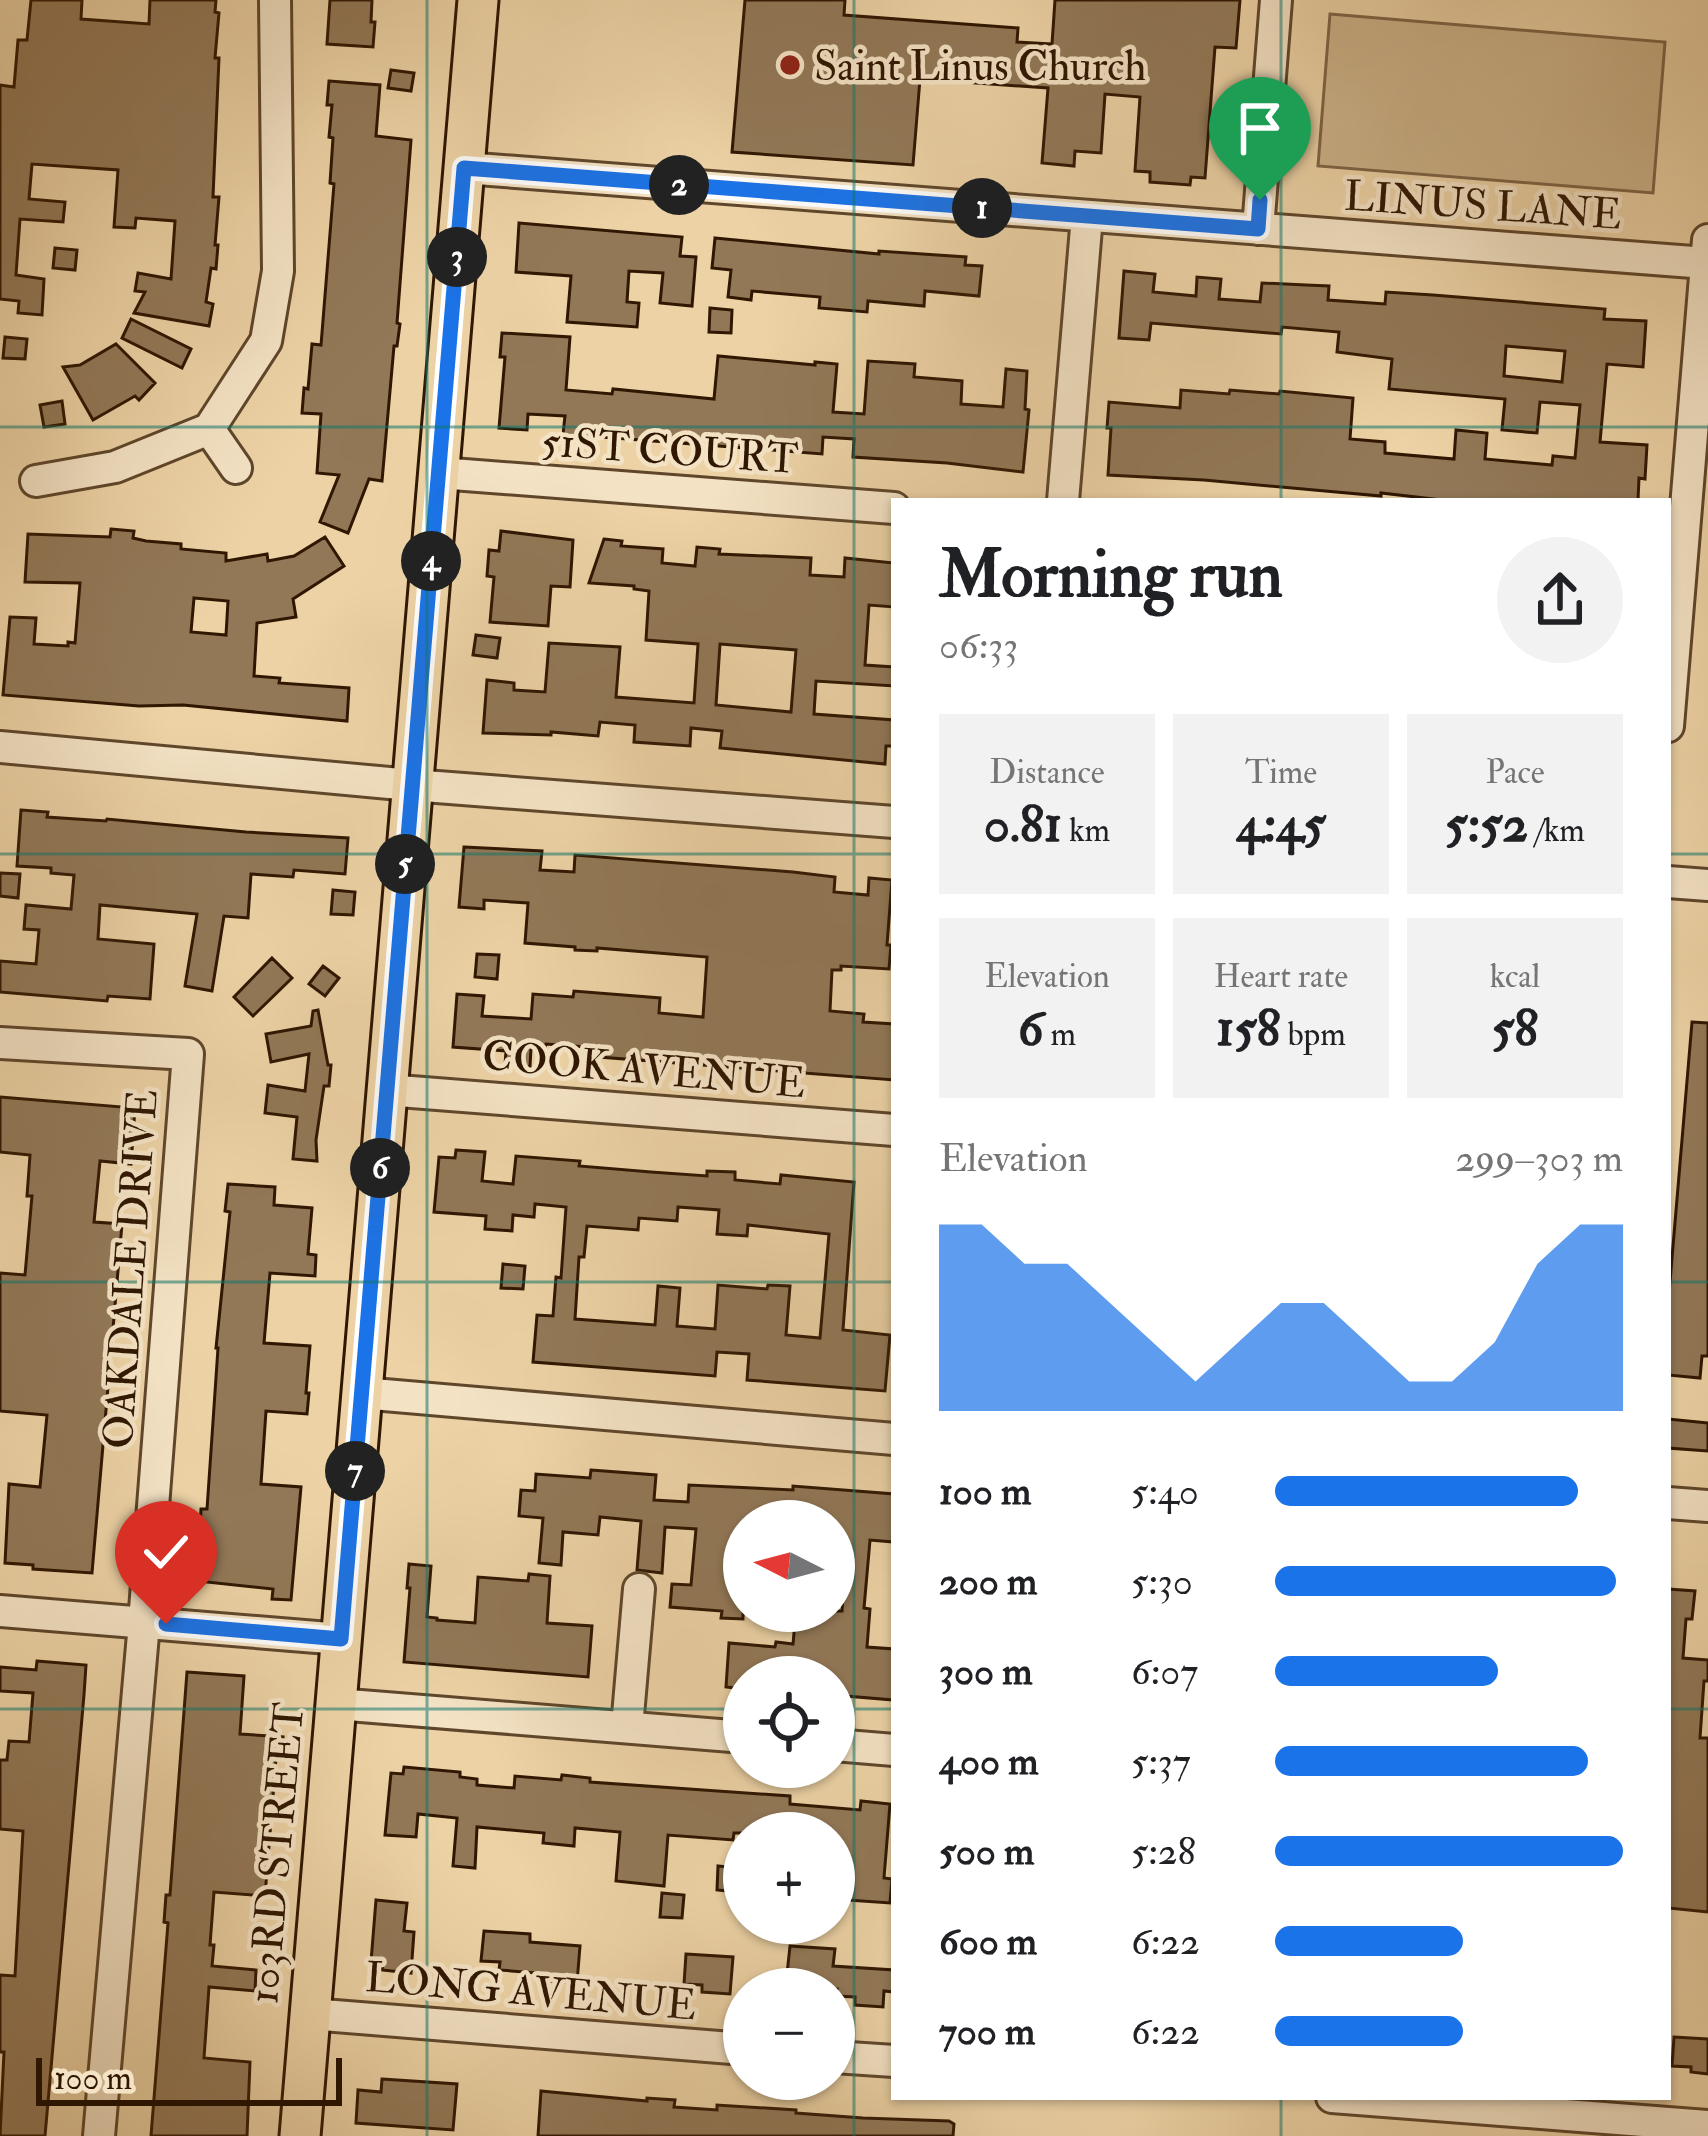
<!DOCTYPE html>
<html lang="en">
<head>
<meta charset="utf-8">
<style>
  body { margin:0; font-family:"IM FELL Double Pica",serif; background:#f2f2f2; color:#202124; height:100vh; display:flex; flex-direction:column; font-size:45px; white-space:nowrap }
  * { box-sizing:border-box; margin:0 }
  p { font-size:39px; color:#757577 }
  .icon { flex:none; width:66px; height:66px; fill:none; stroke:currentColor; stroke-width:2; stroke-linecap:round; stroke-linejoin:round }
  .map { position:relative; flex:1; overflow:hidden }
  .side { position:absolute; left:891px; top:498px; width:780px; height:1602px; display:flex; flex-direction:column; background:#fff; border-radius:0px; box-shadow:0 3px 9px #0004 }
  .side>* { flex:none }
  .needle { width:78px; rotate:276deg }
  .controls { position:absolute; left:723px; top:1500px; display:grid; gap:24px }
  .controls a { display:grid; place-items:center; width:132px; height:132px; border-radius:50%; background:#fff; box-shadow:0 3px 9px #0004; font-size:60px }
  .scale { position:absolute; left:36px; bottom:30px; width:306px; box-sizing:border-box; padding-left:12px; border:6px solid #301702; border-top:0; font-size:33px; line-height:42px; white-space:nowrap; color:#301702; -webkit-text-stroke:9px #f3e2c4; paint-order:stroke }
  .pin { position:absolute; display:grid; place-items:center; width:102px; height:102px; color:#fff; margin:-123px -51px; border-radius:50% 50% 50% 0; rotate:-45deg; box-shadow:0 0 12px #0007 }
  .pin .icon { rotate:45deg }
  .km { position:absolute; width:60px; height:60px; margin:-30px; border-radius:50%; background:#222; color:#fff; font-size:33px; line-height:60px; text-align:center }
  .round { display:grid; place-items:center; flex:none; width:126px; height:126px; border-radius:63px; background:#f2f2f2 }
  .head { display:flex; align-items:center; justify-content:space-between; height:204px; padding:0 48px }
  h1 { font-size:66px; font-weight:800; line-height:90px }
  .metrics { display:grid; grid-template-columns:repeat(3,1fr); gap:18px; height:204px; padding:12px 48px }
  .metrics div { display:grid; align-content:center; border-radius:0px; background:#f2f2f2; text-align:center }
  .metrics b { font-size:51px; font-weight:800 }
  .metrics small { font-size:33px; font-weight:400 }
  .metrics p { font-size:33px }
  .chart { height:336px; padding:24px 48px }
  .chart p { display:flex; justify-content:space-between }
  .chart svg { width:100%; height:216px; margin-top:12px; fill:#1a73e8; opacity:.7 }
  ul { padding:0 48px; list-style:none; font-size:39px }
  li { display:grid; grid-template-columns:192px 144px 1fr; align-items:center; height:90px }
  li i { height:30px; border-radius:15px; background:#1a73e8 }
  .map>svg:first-child { display:block }
  .green { fill:#ccb289; stroke:#7e6446; stroke-width:3 }
  .building { fill:#927857; stroke:#301702; stroke-width:3; fill-rule:evenodd }
  .lines { fill:none; stroke-linecap:round; stroke-linejoin:round }
  .minor-casing { stroke:#5f462b; stroke-width:36 }
  .major-casing { stroke:#301702; stroke-width:45 }
  .minor { stroke:#f3e2c4; stroke-width:30 }
  .major { stroke:#ecd2a5; stroke-width:39 }
  .route-casing { stroke:#fff; stroke-width:24 }
  .route { stroke:#1a73e8; stroke-width:15 }
  .grid { fill:none; stroke:#0f766e; stroke-width:3; stroke-opacity:0.55 }
  .poi-dot { fill:#8f2418; stroke:#f3e2c4; stroke-width:4.5 }
  .labels { text-anchor:middle; stroke-width:9; stroke-linejoin:round; paint-order:stroke }
  .poi-label { font-size:42px; fill:#301702; stroke:#f3e2c4; text-anchor:start }
  .street-label { font-size:42px; fill:#301702; stroke:#f3e2c4 }
</style>
</head>
<body>
<div class="map">
<svg width="1708" height="2136" viewBox="0 0 1708 2136">
  <rect width="100%" height="100%" fill="#ecd2a5"/>
  <filter id="stains"><feTurbulence type="fractalNoise" baseFrequency=".00167" numOctaves="4"/><feColorMatrix values="0 0 0 0 .2 0 0 0 0 .09 0 0 0 0 .02 0 0 0 .5 -.17"/></filter>
  <radialGradient id="worn" r=".72"><stop offset=".6" stop-color="#630" stop-opacity="0"/><stop offset="1" stop-color="#630" stop-opacity=".3"/></radialGradient>
  <path class="green" d="M 1330,14 L 1665,42 L 1653,193 L 1318,166 Z"/>
  <path class="building" d="M 31,0 L 82,0 L 81,19 L 149,24 L 150,0 L 216,0 L 215,12 L 219,13 L 215,58 L 219,58 L 213,197 L 219,197 L 215,245 L 218,245 L 216,269 L 211,268 L 206,302 L 213,304 L 209,326 L 134,313 L 145,292 L 135,291 L 138,273 L 171,279 L 175,221 L 136,218 L 135,228 L 114,227 L 118,170 L 32,164 L 29,199 L 65,202 L 63,222 L 20,219 L 16,275 L 44,279 L 42,315 L 18,313 L 19,301 L 0,299 L 0,85 L 14,87 L 18,40 L 27,40 Z
    M 330,0 L 372,0 L 371,22 L 375,22 L 373,47 L 327,44 Z
    M 745,0 L 845,0 L 844,15 L 1018,28 L 1017,42 L 1052,44 L 1055,0 L 1240,0 L 1236,48 L 1215,47 L 1205,178 L 1191,177 L 1190,185 L 1150,182 L 1150,172 L 1135,171 L 1140,97 L 1105,94 L 1101,153 L 1075,151 L 1074,166 L 1042,163 L 1048,88 L 920,79 L 913,165 L 732,152 Z
    M 391,70 L 414,73 L 411,91 L 388,88 Z
    M 329,81 L 380,85 L 376,136 L 411,140 L 397,323 L 400,324 L 397,346 L 394,346 L 382,481 L 369,479 L 348,533 L 320,522 L 339,475 L 317,473 L 321,414 L 302,413 L 304,388 L 308,389 L 312,344 L 321,345 L 334,184 L 330,183 L 333,138 L 329,137 L 332,105 L 327,105 Z
    M 519,223 L 682,237 L 680,256 L 696,257 L 692,306 L 660,303 L 663,273 L 629,271 L 627,302 L 639,303 L 637,327 L 567,322 L 571,276 L 516,272 Z
    M 715,238 L 879,254 L 879,251 L 966,257 L 965,265 L 982,266 L 979,296 L 925,291 L 924,306 L 868,301 L 867,312 L 819,308 L 820,297 L 752,291 L 751,300 L 728,297 L 731,270 L 712,268 Z
    M 55,248 L 77,250 L 75,270 L 53,268 Z
    M 1124,271 L 1155,274 L 1153,292 L 1196,296 L 1197,277 L 1221,279 L 1219,299 L 1260,302 L 1262,283 L 1306,285 L 1329,286 L 1328,300 L 1385,304 L 1386,292 L 1433,295 L 1605,309 L 1604,319 L 1646,321 L 1643,367 L 1607,364 L 1600,442 L 1647,445 L 1645,479 L 1639,478 L 1638,500 L 1442,500 L 1381,493 L 1381,496 L 1204,480 L 1108,475 L 1111,428 L 1107,428 L 1109,402 L 1180,408 L 1181,390 L 1229,394 L 1230,390 L 1279,394 L 1280,391 L 1353,398 L 1350,439 L 1385,442 L 1385,453 L 1454,459 L 1456,430 L 1487,433 L 1485,459 L 1552,465 L 1553,456 L 1575,458 L 1580,405 L 1540,402 L 1537,433 L 1502,430 L 1505,399 L 1389,389 L 1392,359 L 1337,352 L 1339,332 L 1282,327 L 1281,334 L 1151,323 L 1149,340 L 1119,338 ZM 1506,346 L 1565,351 L 1562,382 L 1504,376 Z
    M 710,308 L 732,310 L 731,333 L 709,332 Z
    M 131,319 L 191,349 L 182,368 L 122,338 Z
    M 502,333 L 570,337 L 566,390 L 612,394 L 613,389 L 714,399 L 718,356 L 815,365 L 815,362 L 837,364 L 833,412 L 864,414 L 868,361 L 915,364 L 914,377 L 962,381 L 961,404 L 1003,407 L 1006,369 L 1027,371 L 1025,409 L 1029,410 L 1023,472 L 947,463 L 853,457 L 854,439 L 823,437 L 822,454 L 563,434 L 565,416 L 528,414 L 527,430 L 499,428 L 505,357 L 500,357 Z
    M 5,337 L 27,339 L 25,359 L 3,358 Z
    M 116,344 L 155,383 L 139,400 L 135,396 L 93,420 L 63,367 L 80,365 Z
    M 62,401 L 65,424 L 44,427 L 40,405 Z
    M 111,529 L 134,531 L 133,538 L 146,541 L 181,544 L 181,549 L 226,553 L 226,561 L 267,554 L 268,561 L 294,556 L 325,537 L 344,566 L 293,599 L 296,617 L 257,623 L 254,676 L 280,678 L 279,683 L 349,688 L 347,721 L 183,705 L 139,706 L 3,695 L 10,617 L 36,618 L 34,644 L 68,646 L 68,642 L 75,643 L 80,583 L 25,582 L 28,534 L 110,537 ZM 194,598 L 228,601 L 226,635 L 191,632 Z
    M 501,531 L 573,540 L 570,587 L 551,586 L 548,626 L 490,622 L 494,577 L 487,576 L 489,550 L 499,551 Z
    M 604,539 L 622,541 L 621,546 L 663,549 L 662,563 L 695,566 L 697,547 L 720,549 L 719,554 L 811,558 L 810,575 L 844,577 L 845,558 L 894,563 L 894,607 L 869,605 L 865,665 L 894,667 L 894,686 L 816,681 L 814,714 L 894,720 L 894,746 L 886,746 L 885,764 L 720,748 L 722,731 L 691,728 L 690,746 L 634,742 L 635,725 L 600,722 L 598,736 L 551,732 L 551,735 L 483,733 L 487,680 L 514,683 L 514,690 L 545,692 L 549,643 L 620,647 L 616,697 L 694,703 L 698,644 L 646,640 L 649,591 L 634,589 L 634,586 L 589,583 ZM 720,644 L 796,650 L 791,712 L 716,705 Z
    M 476,635 L 500,638 L 497,658 L 473,655 Z
    M 21,810 L 48,812 L 47,817 L 106,821 L 107,819 L 246,832 L 348,838 L 345,874 L 294,870 L 293,877 L 251,874 L 248,918 L 224,916 L 212,991 L 185,986 L 197,914 L 100,905 L 98,939 L 154,944 L 150,999 L 108,996 L 107,1001 L 0,992 L 0,961 L 36,964 L 39,930 L 24,929 L 26,905 L 71,909 L 74,875 L 51,873 L 51,868 L 17,866 Z
    M 464,847 L 542,851 L 540,870 L 574,872 L 575,855 L 793,872 L 835,877 L 834,892 L 868,895 L 869,878 L 892,880 L 887,945 L 891,945 L 889,969 L 841,966 L 841,970 L 832,970 L 830,1011 L 864,1014 L 863,1022 L 894,1024 L 894,1080 L 586,1056 L 586,1047 L 546,1044 L 545,1049 L 531,1048 L 530,1067 L 505,1065 L 506,1051 L 453,1047 L 457,994 L 484,996 L 482,1016 L 531,1019 L 533,994 L 573,997 L 574,991 L 660,998 L 659,1013 L 703,1017 L 707,957 L 597,948 L 597,951 L 575,950 L 575,947 L 525,943 L 528,903 L 484,900 L 484,909 L 459,907 Z
    M 0,873 L 20,874 L 18,898 L 0,896 Z
    M 333,890 L 355,892 L 353,915 L 331,914 Z
    M 477,954 L 499,955 L 497,979 L 475,977 Z
    M 272,958 L 292,978 L 253,1016 L 234,997 Z
    M 323,966 L 339,978 L 325,996 L 309,984 Z
    M 318,1010 L 328,1065 L 331,1065 L 329,1086 L 324,1086 L 316,1140 L 317,1161 L 293,1159 L 297,1117 L 265,1113 L 268,1085 L 305,1091 L 309,1054 L 271,1062 L 266,1034 L 311,1026 L 313,1011 Z
    M 1692,1022 L 1708,1023 L 1708,1356 L 1702,1356 L 1700,1378 L 1668,1375 L 1668,1305 Z
    M 0,1097 L 135,1108 L 131,1164 L 100,1161 L 94,1222 L 122,1224 L 92,1573 L 33,1569 L 33,1565 L 5,1563 L 9,1484 L 40,1487 L 47,1415 L 0,1411 L 0,1273 L 25,1275 L 32,1196 L 27,1196 L 30,1155 L 0,1152 Z
    M 456,1150 L 485,1152 L 482,1181 L 513,1184 L 516,1156 L 580,1161 L 579,1166 L 651,1172 L 707,1176 L 707,1171 L 735,1172 L 735,1180 L 780,1184 L 781,1175 L 854,1182 L 843,1330 L 890,1335 L 885,1391 L 747,1380 L 749,1354 L 717,1352 L 715,1376 L 533,1362 L 537,1315 L 553,1316 L 556,1277 L 561,1278 L 566,1207 L 535,1204 L 534,1217 L 513,1215 L 512,1231 L 485,1229 L 486,1216 L 434,1212 L 439,1157 L 455,1158 ZM 678,1207 L 719,1210 L 717,1234 L 747,1236 L 748,1225 L 829,1234 L 820,1338 L 786,1335 L 790,1286 L 768,1285 L 767,1289 L 718,1285 L 715,1329 L 677,1326 L 680,1288 L 658,1286 L 655,1325 L 575,1319 L 579,1257 L 584,1257 L 587,1226 L 638,1230 L 639,1218 L 677,1221 Z
    M 228,1184 L 275,1187 L 274,1205 L 312,1208 L 308,1254 L 316,1255 L 315,1276 L 270,1273 L 264,1343 L 310,1346 L 306,1393 L 309,1393 L 307,1414 L 266,1411 L 261,1484 L 301,1487 L 291,1600 L 272,1599 L 273,1589 L 197,1581 L 201,1509 L 207,1509 L 211,1451 L 218,1348 L 216,1348 L 230,1212 L 225,1211 Z
    M 503,1264 L 525,1266 L 523,1289 L 501,1288 Z
    M 1668,1419 L 1708,1423 L 1708,1451 L 1668,1448 Z
    M 591,1470 L 656,1475 L 654,1500 L 688,1502 L 689,1485 L 793,1490 L 793,1486 L 894,1494 L 894,1542 L 870,1540 L 864,1608 L 870,1609 L 867,1647 L 894,1649 L 894,1700 L 834,1695 L 834,1677 L 744,1677 L 744,1689 L 726,1687 L 729,1643 L 775,1647 L 776,1642 L 793,1644 L 796,1611 L 842,1611 L 847,1541 L 834,1539 L 834,1521 L 744,1521 L 743,1619 L 721,1618 L 722,1611 L 670,1607 L 672,1584 L 691,1585 L 696,1529 L 665,1527 L 662,1573 L 637,1570 L 641,1521 L 600,1517 L 598,1535 L 563,1532 L 561,1565 L 539,1563 L 543,1518 L 519,1516 L 521,1490 L 535,1491 L 536,1474 L 590,1478 Z
    M 409,1564 L 431,1566 L 427,1617 L 437,1618 L 437,1620 L 475,1623 L 478,1577 L 528,1581 L 529,1574 L 550,1576 L 547,1623 L 592,1626 L 588,1677 L 404,1662 L 410,1588 L 407,1588 Z
    M 1668,1589 L 1695,1591 L 1692,1619 L 1686,1619 L 1683,1658 L 1708,1660 L 1708,1681 L 1704,1681 L 1700,1738 L 1708,1738 L 1708,1912 L 1668,1908 Z
    M 37,1661 L 86,1665 L 84,1695 L 45,2136 L 0,2136 L 4,2052 L 0,2052 L 0,1975 L 15,1976 L 23,1831 L 0,1829 L 0,1760 L 7,1760 L 9,1741 L 29,1742 L 33,1693 L 0,1691 L 0,1667 L 36,1670 Z
    M 187,1672 L 244,1676 L 240,1734 L 283,1737 L 281,1758 L 276,1758 L 265,1896 L 214,1892 L 210,1945 L 214,1945 L 212,1966 L 256,1970 L 255,1991 L 209,1987 L 204,2058 L 250,2062 L 247,2136 L 151,2136 L 168,1923 L 164,1922 L 166,1895 L 170,1895 Z
    M 404,1767 L 460,1772 L 460,1777 L 477,1779 L 477,1785 L 514,1788 L 515,1776 L 561,1780 L 562,1775 L 590,1778 L 590,1782 L 790,1796 L 790,1804 L 860,1810 L 861,1801 L 890,1804 L 884,1878 L 892,1879 L 890,1903 L 834,1899 L 834,1833 L 734,1833 L 733,1840 L 668,1835 L 664,1886 L 616,1881 L 620,1832 L 575,1828 L 574,1846 L 543,1843 L 544,1833 L 477,1827 L 475,1868 L 453,1866 L 457,1818 L 418,1814 L 416,1837 L 385,1835 L 391,1773 L 403,1774 Z
    M 718,1866 L 740,1868 L 738,1892 L 717,1890 Z
    M 662,1893 L 684,1895 L 682,1918 L 660,1917 Z
    M 376,1900 L 407,1903 L 404,1931 L 414,1932 L 411,1973 L 382,1970 L 383,1963 L 371,1962 Z
    M 484,1931 L 530,1934 L 530,1942 L 580,1946 L 577,1983 L 549,1981 L 550,1974 L 499,1970 L 500,1962 L 481,1961 Z
    M 790,1946 L 835,1949 L 833,1966 L 894,1970 L 894,1992 L 884,1991 L 883,2007 L 855,2005 L 855,1997 L 836,1996 L 837,1989 L 805,1989 L 806,1976 L 787,1974 Z
    M 686,1954 L 733,1957 L 730,1994 L 702,1992 L 702,1985 L 684,1984 Z
    M 1674,2037 L 1708,2039 L 1708,2074 L 1691,2072 L 1691,2067 L 1672,2066 Z
    M 382,2079 L 457,2084 L 453,2130 L 356,2123 L 358,2090 L 381,2092 Z
    M 541,2091 L 647,2101 L 647,2098 L 675,2100 L 674,2107 L 717,2110 L 717,2105 L 796,2110 L 796,2113 L 863,2118 L 949,2121 L 954,2124 L 953,2136 L 538,2136 Z"/>
  <g class="lines">
    <g class="minor-casing">
      <path id="minor" d="M 464,168 L 1706,263
        M 1258,229 L 1276,0
        M 209,429 L 236,468
        M 439,473 L 894,508
        M 36,481 L 115,467 L 209,429 L 266,341 L 278,271 L 275,0
        M 1063,501 L 1087,216
        M 1668,726 L 1708,240
        M 0,747 L 411,785 L 894,822
        M 1668,882 L 1708,885
        M 0,1043 L 188,1054 L 144,1623 L 99,2136
        M 386,1090 L 894,1130
        M 361,1393 L 894,1439
        M 1668,1503 L 1708,1506
        M 0,1611 L 341,1639
        M 336,1704 L 744,1737
        M 627,1727 L 639,1589
        M 834,1745 L 894,1750
        M 310,2014 L 744,2049
        M 834,2057 L 894,2061
        M 1332,2097 L 1708,2126"/>
    </g>
    <g class="major-casing">
      <path id="major" d="M 300,2136 L 478,0"/>
    </g>
    <use href="#minor" class="minor"/>
    <use href="#major" class="major"/>
  </g>
  <g class="lines">
    <g class="route-casing">
      <path id="route" d="M 166,1624 L 341,1639 L 464,168 L 1258,229 L 1260,200"/>
    </g>
    <use href="#route" class="route"/>
  </g>
  <path class="grid" d="M 427,0 L 427,2136M 854,0 L 854,2136M 1281,0 L 1281,501M 0,427 L 1708,427M 0,854 L 894,854M 1668,854 L 1708,854M 0,1282 L 894,1282M 1668,1282 L 1708,1282M 0,1709 L 744,1709M 834,1709 L 894,1709M 1668,1709 L 1708,1709M 1281,2097 L 1281,2136"/>
  <circle class="poi-dot" cx="790" cy="65" r="12"/>
  <g class="labels">
    <g class="poi-label">
      <text x="814" y="80">Saint Linus Church</text>
    </g>
    <g class="street-label">
      <text transform="translate(1483 204) rotate(4)" y="15">LINUS LANE</text>
      <text transform="translate(670 449) rotate(4)" y="15">51ST COURT</text>
      <text transform="translate(644 1068) rotate(5)" y="15">COOK AVENUE</text>
      <text transform="translate(129 1269) rotate(-86)" y="15">OAKDALE DRIVE</text>
      <text transform="translate(275 1853) rotate(-85)" y="15">103RD STREET</text>
      <text transform="translate(531 1990) rotate(5)" y="15">LONG AVENUE</text>
    </g>
  </g>
  <rect width="100%" height="100%" filter="url(#stains)"/>
  <rect width="100%" height="100%" fill="url(#worn)"/>
</svg>
<div class="controls">
<a><svg class="needle" viewBox="-14 -14 28 28"><path d="M0-13l5 13h-10z" fill="#e53935"/><path d="M0 13l5-13h-10z" fill="#757577"/></svg></a>
<a><svg class="icon" aria-label="locate" viewBox="0 0 24 24"><circle cx="12" cy="12" r="6"/><path d="M12 2v4M12 18v4M2 12h4M18 12h4"/></svg></a>
<a>+</a>
<a>−</a>
</div>
<div class="scale">100 m</div>
<div class="pin" style="left:1260px;top:200px;background:#1e9e55"><svg class="icon" aria-label="arrive" viewBox="0 0 24 24"><path d="M6 21V4h12l-3 4 3 4H6"/></svg></div>
<div class="pin" style="left:166px;top:1624px;background:#d93025"><svg class="icon" aria-label="check" viewBox="0 0 24 24"><path d="M5 12l5 5 9-10"/></svg></div>
<b class="km" style="left:982px;top:208px">1</b>
<b class="km" style="left:679px;top:185px">2</b>
<b class="km" style="left:457px;top:257px">3</b>
<b class="km" style="left:431px;top:561px">4</b>
<b class="km" style="left:405px;top:864px">5</b>
<b class="km" style="left:380px;top:1168px">6</b>
<b class="km" style="left:355px;top:1471px">7</b>
<section class="side">
<div class="head"><div><h1>Morning run</h1><p>06:33</p></div><a class="round"><svg class="icon" aria-label="share" viewBox="0 0 24 24"><path d="M12 15V3M7 8l5-5 5 5M5 13v7h14v-7"/></svg></a></div>
<div class="metrics">
<div><p>Distance</p><b>0.81<small> km</small></b></div>
<div><p>Time</p><b>4:45</b></div>
<div><p>Pace</p><b>5:52<small> /km</small></b></div>
</div>
<div class="metrics">
<div><p>Elevation</p><b>6<small> m</small></b></div>
<div><p>Heart rate</p><b>158<small> bpm</small></b></div>
<div><p>kcal</p><b>58</b></div>
</div>
<div class="chart"><p><span>Elevation</span>299–303 m</p>
<svg viewBox="0 0 160 44" preserveAspectRatio="none"><path d="M0 44V6L10 6L20 14L30 14L40 22L50 30L60 38L70 30L80 22L90 22L100 30L110 38L120 38L130 30L140 14L150 6L160 6V44z"/></svg>
</div>
<ul>
<li><b>100 m</b>5:40<i style="width:87%"></i></li>
<li><b>200 m</b>5:30<i style="width:98%"></i></li>
<li><b>300 m</b>6:07<i style="width:64%"></i></li>
<li><b>400 m</b>5:37<i style="width:90%"></i></li>
<li><b>500 m</b>5:28<i style="width:100%"></i></li>
<li><b>600 m</b>6:22<i style="width:54%"></i></li>
<li><b>700 m</b>6:22<i style="width:54%"></i></li>
</ul>
</section>
</div>
</body>
</html>
